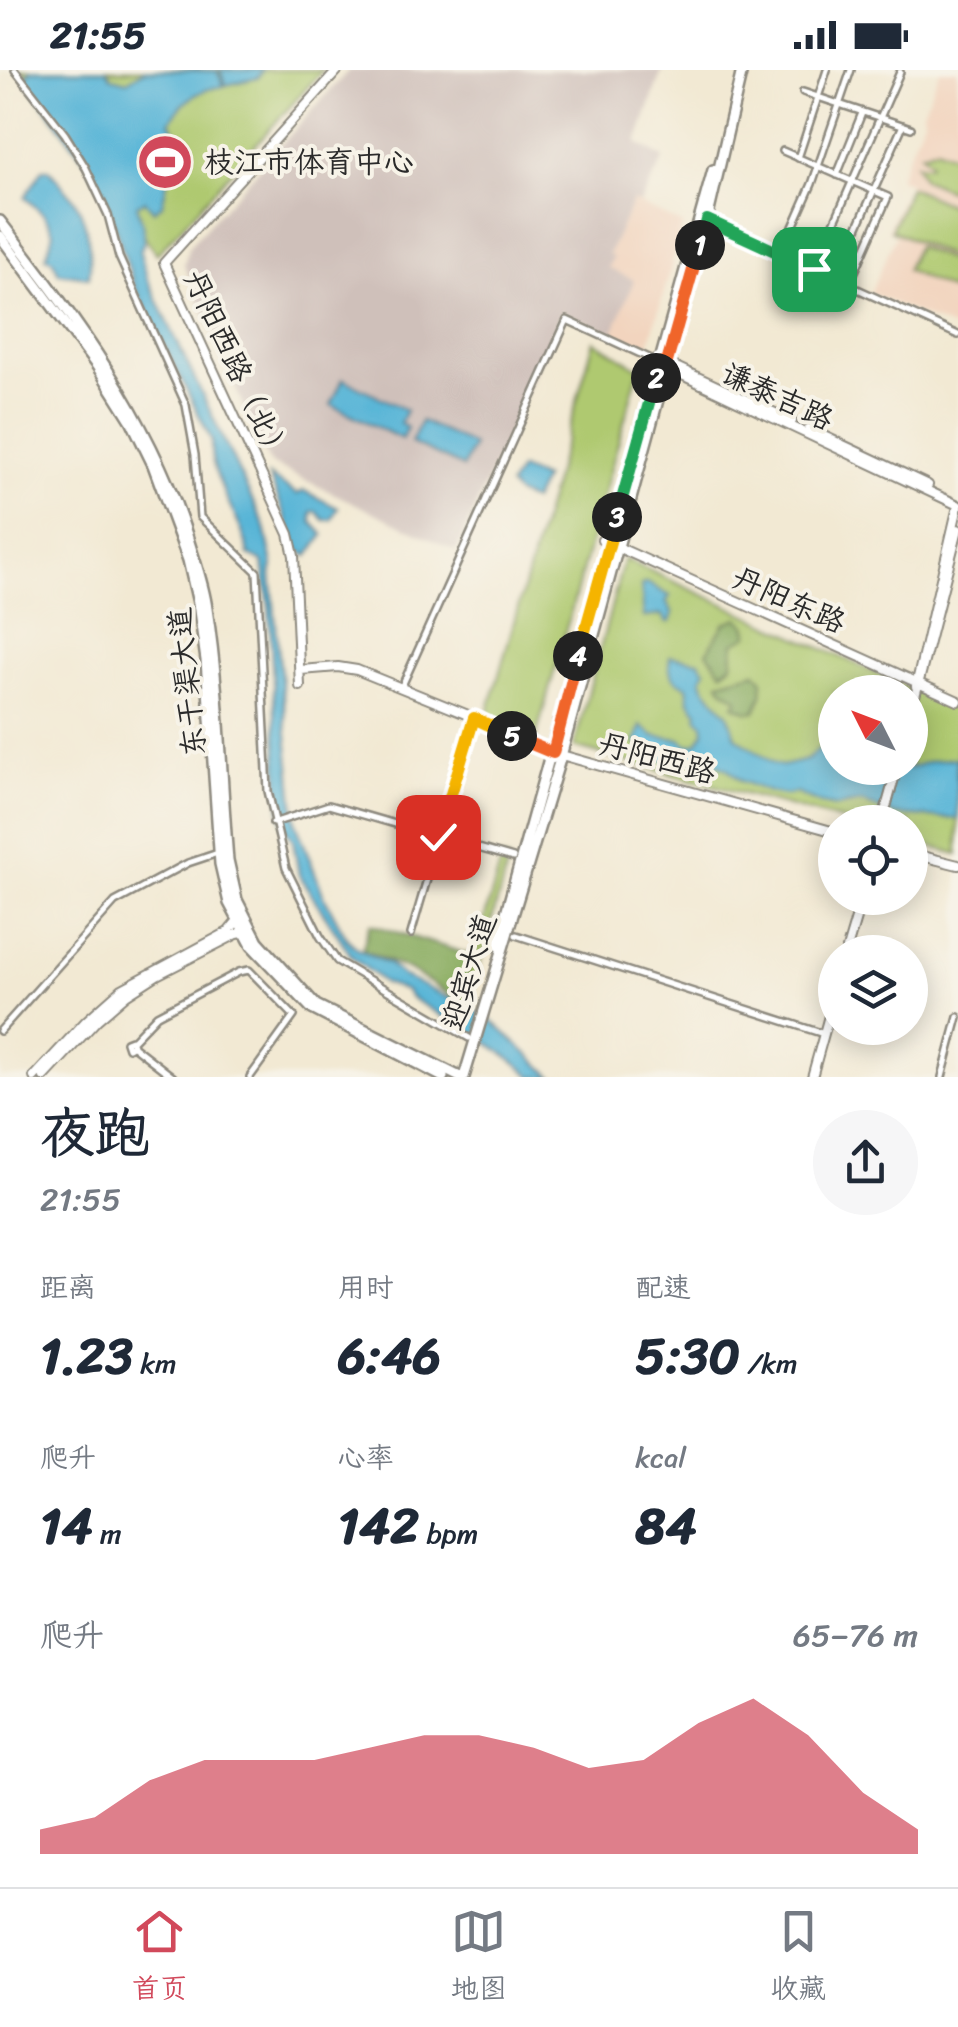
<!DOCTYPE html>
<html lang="zh">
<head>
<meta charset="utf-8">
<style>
  body { margin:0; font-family:Sriracha,"LXGW WenKai TC",sans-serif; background:#f6f6f7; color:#1f2937; height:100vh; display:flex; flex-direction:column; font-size:38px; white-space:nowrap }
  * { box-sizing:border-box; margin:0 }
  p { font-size:32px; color:#747a83 }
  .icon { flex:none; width:55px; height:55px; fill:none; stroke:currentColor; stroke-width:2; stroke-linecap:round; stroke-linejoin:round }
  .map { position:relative; height:1007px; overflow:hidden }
  .side { display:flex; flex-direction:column; background:#fff; flex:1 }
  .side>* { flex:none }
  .needle { width:65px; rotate:312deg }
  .fabs { position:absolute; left:818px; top:605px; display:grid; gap:20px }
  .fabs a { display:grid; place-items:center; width:110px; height:110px; border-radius:50%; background:#fff; box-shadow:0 5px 25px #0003; font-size:50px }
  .pin { position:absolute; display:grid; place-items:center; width:85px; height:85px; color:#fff; margin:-42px; border-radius:20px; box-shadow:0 5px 15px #0006 }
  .km { position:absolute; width:50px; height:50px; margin:-25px; border-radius:50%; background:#222; color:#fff; font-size:28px; line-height:50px; text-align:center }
  .round { display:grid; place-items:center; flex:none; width:105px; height:105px; border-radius:52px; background:#f6f6f7 }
  .summary { display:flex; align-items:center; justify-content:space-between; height:170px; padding:0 40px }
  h1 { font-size:55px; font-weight:700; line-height:75px }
  .metrics { display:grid; grid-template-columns:repeat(3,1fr); gap:15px; height:170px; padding:10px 40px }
  .metrics div { display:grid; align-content:center }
  .metrics b { font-size:50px; font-weight:700 }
  .metrics small { font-size:28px; font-weight:400 }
  .metrics p { font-size:28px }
  .chart { height:280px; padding:20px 40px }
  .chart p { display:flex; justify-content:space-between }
  .chart svg { width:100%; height:180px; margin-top:10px; fill:#d1495b; opacity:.7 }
  .status { display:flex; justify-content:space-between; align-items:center; height:70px; padding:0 50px; background:#fff; direction:ltr }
  .status svg { height:28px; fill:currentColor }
  .dock { display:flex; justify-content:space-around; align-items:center; height:140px; border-top:2px solid #e0e1e3; background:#fff; font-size:28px; color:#747a83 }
  .dock a { display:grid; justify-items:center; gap:5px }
  .dock .selected { color:#d1495b }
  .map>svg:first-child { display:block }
  .built { fill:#f2d4be }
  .industrial { fill:#cfc0ba }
  .green { fill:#afc96f; stroke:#6d7a4d; stroke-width:2.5; fill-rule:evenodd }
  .forest { fill:#8bad62; stroke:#5b6c46; stroke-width:2.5 }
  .water { fill:#59b5d7; stroke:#427081; stroke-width:2.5 }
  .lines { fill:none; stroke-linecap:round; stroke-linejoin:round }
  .street-casing { stroke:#8e8a7f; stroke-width:10 }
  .secondary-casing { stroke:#8e8a7f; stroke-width:12 }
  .primary-casing { stroke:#8e8a7f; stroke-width:14 }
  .street { stroke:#fff; stroke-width:5 }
  .secondary { stroke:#fff; stroke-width:8 }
  .primary { stroke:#fff; stroke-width:9 }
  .split-1-casing { stroke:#fff; stroke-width:20 }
  .split-2-casing { stroke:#fff; stroke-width:20 }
  .split-3-casing { stroke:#fff; stroke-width:20 }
  .split-4-casing { stroke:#fff; stroke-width:20 }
  .split-5-casing { stroke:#fff; stroke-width:20 }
  .split-6-casing { stroke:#fff; stroke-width:20 }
  .split-1 { stroke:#22a559; stroke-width:12 }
  .split-2 { stroke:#f0652b; stroke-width:12 }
  .split-3 { stroke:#22a559; stroke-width:12 }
  .split-4 { stroke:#f5b400; stroke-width:12 }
  .split-5 { stroke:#f0652b; stroke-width:12 }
  .split-6 { stroke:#f5b400; stroke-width:12 }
  .labels { text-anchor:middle; stroke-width:8; stroke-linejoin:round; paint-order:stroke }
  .poi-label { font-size:30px; fill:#2b2b2b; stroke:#f7f3e8; text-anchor:start }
  .street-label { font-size:30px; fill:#2b2b2b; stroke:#f7f3e8 }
</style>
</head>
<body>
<div class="status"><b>21:55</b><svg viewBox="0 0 49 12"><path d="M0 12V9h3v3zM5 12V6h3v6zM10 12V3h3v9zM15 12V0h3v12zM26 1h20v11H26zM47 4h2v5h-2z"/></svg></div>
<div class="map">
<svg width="958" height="1007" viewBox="0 0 958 1007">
  <rect width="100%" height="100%" fill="#f7f3e8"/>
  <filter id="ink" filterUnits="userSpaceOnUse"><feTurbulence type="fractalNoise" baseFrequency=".01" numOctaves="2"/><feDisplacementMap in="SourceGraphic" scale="20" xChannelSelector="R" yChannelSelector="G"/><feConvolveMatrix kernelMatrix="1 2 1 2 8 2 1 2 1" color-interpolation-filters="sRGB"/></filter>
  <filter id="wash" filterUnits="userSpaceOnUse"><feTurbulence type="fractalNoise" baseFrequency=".0048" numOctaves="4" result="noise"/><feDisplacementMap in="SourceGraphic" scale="40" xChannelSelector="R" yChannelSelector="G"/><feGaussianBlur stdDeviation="2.25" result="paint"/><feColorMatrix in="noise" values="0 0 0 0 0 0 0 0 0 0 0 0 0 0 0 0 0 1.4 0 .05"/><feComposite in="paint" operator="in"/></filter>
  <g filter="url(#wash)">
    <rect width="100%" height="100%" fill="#f2e9d3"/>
    <path class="built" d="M 940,0 L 958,0 L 958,261 L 870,223 L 896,165 L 888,160 L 909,113 L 898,108 L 924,49 L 923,41 Z
      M 633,131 L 683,155 L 647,281 L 613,263 L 633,210 L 607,198 L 612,188 L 608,185 Z"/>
    <path class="industrial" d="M 349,0 L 662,0 L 637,73 L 664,88 L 640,134 L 633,131 L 608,185 L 613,187 L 608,198 L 634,210 L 613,263 L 562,242 L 456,481 L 271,394 L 258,371 L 184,195 L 189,176 Z"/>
    <path class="green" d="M 21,0 L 323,0 L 157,184 Z
      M 936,78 L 958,87 L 958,124 L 923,109 L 916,94 L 929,95 L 930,92 L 921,83 Z
      M 910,117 L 958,138 L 958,190 L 891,160 Z
      M 917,176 L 958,194 L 958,210 L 953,221 L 906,200 Z
      M 594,271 L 639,298 L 534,674 L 486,650 Z
      M 624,489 L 958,640 L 958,784 L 910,771 L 910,752 L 846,752 L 574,677 ZM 835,622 L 910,622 L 910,698 L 835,698 Z
      M 502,788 L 509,790 L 468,934 L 461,931 Z"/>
    <path class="forest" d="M 738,548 L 746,555 L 749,565 L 734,573 L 732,594 L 722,602 L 707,582 L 725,553 Z
      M 756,602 L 763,611 L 762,626 L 755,641 L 748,642 L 734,635 L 738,629 L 723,619 L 719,612 Z
      M 370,854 L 474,886 L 460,931 L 409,900 L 362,880 Z"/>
    <path class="water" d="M 31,0 L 106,0 L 111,7 L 127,11 L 145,0 L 217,1 L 224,16 C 199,19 183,30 170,52 L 178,67 L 163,91 L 168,108 L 162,135 L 154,141 L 145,131 L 137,135 L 143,156 L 144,171 L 140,182 L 147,208 L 265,457 L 273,495 L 271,505 L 296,753 L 324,826 L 347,869 L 359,880 L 389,894 L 403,906 L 489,948 L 553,1007 L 533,1007 C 497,974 452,953 410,927 L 406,921 L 384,913 L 352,887 L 299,805 L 293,770 L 284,757 L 280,739 L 269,536 L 263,492 L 249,485 C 244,452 205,401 212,371 L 134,215 L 105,127 L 86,92 L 25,9 Z
      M 220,0 L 263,0 L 258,8 L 226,15 Z
      M 43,99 L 49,99 C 56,108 61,114 69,123 C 86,141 93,183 89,207 L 59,203 L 52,189 L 46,187 L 54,162 L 44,145 L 25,127 Z
      M 343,309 L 406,340 L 400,353 L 407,358 L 402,369 L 331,335 Z
      M 421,351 L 473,375 L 463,397 L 411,373 Z
      M 520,399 L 544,409 L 532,431 L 518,425 L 509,416 Z
      M 269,406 L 297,424 L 304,421 L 338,438 L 332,450 L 324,450 L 316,441 L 312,442 L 312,452 L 324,465 L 308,486 L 296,479 L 294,468 Z
      M 647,513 L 670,526 L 666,532 L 673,543 L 670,552 L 666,552 L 663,545 L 644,547 L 641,515 Z
      M 670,586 L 699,591 L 705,600 L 701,609 L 705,618 L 728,644 L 736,667 L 774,694 L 782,696 L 807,690 L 830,669 L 835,660 L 835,698 L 910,698 L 931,691 L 956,688 L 958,749 L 895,745 L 861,732 L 836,737 L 821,734 L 796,723 L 785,725 L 769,722 L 741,711 L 728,699 L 715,693 L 658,690 L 636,673 L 641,656 L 654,666 L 680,669 L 689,675 L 697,673 L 704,662 L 703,654 L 697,647 L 698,642 L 689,630 L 687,616 C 671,609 668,603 670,586 Z"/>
  </g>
  <g filter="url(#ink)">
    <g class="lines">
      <g class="street-casing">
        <path id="street" d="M 15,0 L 65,64 L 86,98 L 108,145 L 119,187 L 186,335 L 195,385 L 200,447 L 257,502 L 268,721 L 286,798 L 320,866 L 337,891 L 469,968
          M 803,22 L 911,58
          M 783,81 L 888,127 L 849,215
          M 798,88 L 827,0
          M 837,105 L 862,43
          M 707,150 L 958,265
          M 781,184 L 812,114 L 851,0
          M 814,199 L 900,2
          M 835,208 L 903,55
          M 401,618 L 567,250 L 660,293
          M 273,753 L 329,735 L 513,788
          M 411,864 L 474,648
          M 516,865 L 824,964
          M 0,961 L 115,832 L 188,793 L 218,783
          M 131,970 L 133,975 L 128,978 L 126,972 Z
          M 132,971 L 157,945 L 239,902 L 249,900 L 294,946 L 250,1007
          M 133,976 L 173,1007
          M 942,1007 L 958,947"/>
      </g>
      <g class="secondary-casing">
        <path id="secondary" d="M 665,292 L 792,351
          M 663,296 L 958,435
          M 809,359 L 928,415
          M 602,470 L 958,631
          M 301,600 L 338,597 L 357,600 L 478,649 L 533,677 L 835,762
          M 300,616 L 294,486 L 289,464 L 164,193 L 338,0
          M 916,616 L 958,436
          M 910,646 L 958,459
          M 882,752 L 897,698
          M 910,783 L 958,795
          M 846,882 L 862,828
          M 34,1007 L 86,951 L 122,919 L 228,862 L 238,850
          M 44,1007 L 97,950 L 126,925 L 157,905 L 237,864 L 249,862
          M 812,1007 L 835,924"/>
      </g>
      <g class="primary-casing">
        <path id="primary" d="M 0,151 C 76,249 149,346 187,465 C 194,489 204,514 207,539 C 220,621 221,707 228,790 L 237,830 L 258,871 L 316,935 L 460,1007
          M 0,166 L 97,296 L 131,350 L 153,395 L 188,490 L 198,533 L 206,590 L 220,794 L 229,833 L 252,876 L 312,939 L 443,1007
          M 497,875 L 713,100
          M 464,1007 L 561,686 L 707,150 L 742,0"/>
      </g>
      <use href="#street" class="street"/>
      <use href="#secondary" class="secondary"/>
      <use href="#primary" class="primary"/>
    </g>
  </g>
  <g class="lines" filter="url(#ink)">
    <g class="split-1-casing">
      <path id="split-1" d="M 700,175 L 707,150 L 814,199"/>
    </g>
    <g class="split-2-casing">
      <path id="split-2" d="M 656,308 L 660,293 L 667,292 L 700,175"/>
    </g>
    <g class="split-3-casing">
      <path id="split-3" d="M 617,447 L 656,308"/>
    </g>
    <g class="split-4-casing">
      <path id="split-4" d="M 578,586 L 617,447"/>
    </g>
    <g class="split-5-casing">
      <path id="split-5" d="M 512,666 L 553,683 L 578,586"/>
    </g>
    <g class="split-6-casing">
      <path id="split-6" d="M 438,767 L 474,648 L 512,666"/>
    </g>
    <use href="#split-1" class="split-1"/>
    <use href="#split-2" class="split-2"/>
    <use href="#split-3" class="split-3"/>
    <use href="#split-4" class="split-4"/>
    <use href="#split-5" class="split-5"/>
    <use href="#split-6" class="split-6"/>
  </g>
  <defs>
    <g id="stadium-disc" transform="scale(2.875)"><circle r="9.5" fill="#d1495b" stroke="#f7f3e8"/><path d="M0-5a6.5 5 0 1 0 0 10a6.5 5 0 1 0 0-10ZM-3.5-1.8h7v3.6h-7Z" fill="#fff"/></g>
  </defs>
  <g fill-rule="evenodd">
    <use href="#stadium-disc" x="165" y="92"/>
  </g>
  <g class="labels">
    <g class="poi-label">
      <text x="204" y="102">枝江市体育中心</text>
    </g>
    <g class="street-label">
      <text transform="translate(237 297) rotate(65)" y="10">丹阳西路（北）</text>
      <text transform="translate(777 326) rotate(25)" y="10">谦泰吉路</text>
      <text transform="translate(789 530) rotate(24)" y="10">丹阳东路</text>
      <text transform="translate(187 612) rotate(-96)" y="10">东干渠大道</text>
      <text transform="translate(657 688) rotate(15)" y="10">丹阳西路</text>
      <text transform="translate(469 902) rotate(-73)" y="10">迎宾大道</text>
    </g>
  </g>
</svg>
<div class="fabs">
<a><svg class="needle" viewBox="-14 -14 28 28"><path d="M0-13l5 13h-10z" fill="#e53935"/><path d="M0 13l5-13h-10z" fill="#747a83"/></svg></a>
<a><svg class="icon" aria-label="locate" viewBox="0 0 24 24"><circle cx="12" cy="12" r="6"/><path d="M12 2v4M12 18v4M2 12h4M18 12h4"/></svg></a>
<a><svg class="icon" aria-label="layers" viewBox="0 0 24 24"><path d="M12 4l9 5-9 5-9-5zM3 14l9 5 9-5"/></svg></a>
</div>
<div class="pin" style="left:814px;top:199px;background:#1e9e55"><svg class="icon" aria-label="arrive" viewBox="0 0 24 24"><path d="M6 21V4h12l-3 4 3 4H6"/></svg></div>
<div class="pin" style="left:438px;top:767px;background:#d93025"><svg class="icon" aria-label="check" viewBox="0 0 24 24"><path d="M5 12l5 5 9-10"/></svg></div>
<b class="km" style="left:700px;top:175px">1</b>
<b class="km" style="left:656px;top:308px">2</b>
<b class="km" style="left:617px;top:447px">3</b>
<b class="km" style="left:578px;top:586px">4</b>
<b class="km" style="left:512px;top:666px">5</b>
</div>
<section class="side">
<div class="summary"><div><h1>夜跑</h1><p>21:55</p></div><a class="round"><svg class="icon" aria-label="share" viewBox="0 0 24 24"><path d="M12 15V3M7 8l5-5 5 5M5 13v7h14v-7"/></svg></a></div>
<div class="metrics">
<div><p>距离</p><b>1.23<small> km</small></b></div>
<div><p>用时</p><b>6:46</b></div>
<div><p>配速</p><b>5:30<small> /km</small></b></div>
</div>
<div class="metrics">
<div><p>爬升</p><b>14<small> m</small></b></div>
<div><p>心率</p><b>142<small> bpm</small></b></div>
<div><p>kcal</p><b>84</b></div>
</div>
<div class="chart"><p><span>爬升</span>65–76 m</p>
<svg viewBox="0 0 160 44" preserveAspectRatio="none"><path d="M0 44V38L10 35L20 26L30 21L40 21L50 21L60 18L70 15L80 15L90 18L100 23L110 21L120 12L130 6L140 15L150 29L160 38V44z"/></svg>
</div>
</section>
<nav class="dock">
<a class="selected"><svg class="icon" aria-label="home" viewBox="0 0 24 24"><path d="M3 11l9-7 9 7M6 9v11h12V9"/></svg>首页</a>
<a><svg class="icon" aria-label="map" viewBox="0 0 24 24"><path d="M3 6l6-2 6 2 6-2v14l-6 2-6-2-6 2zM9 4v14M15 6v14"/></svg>地图</a>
<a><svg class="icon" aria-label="saved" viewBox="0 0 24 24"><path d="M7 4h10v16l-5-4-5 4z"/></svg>收藏</a>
</nav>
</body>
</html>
